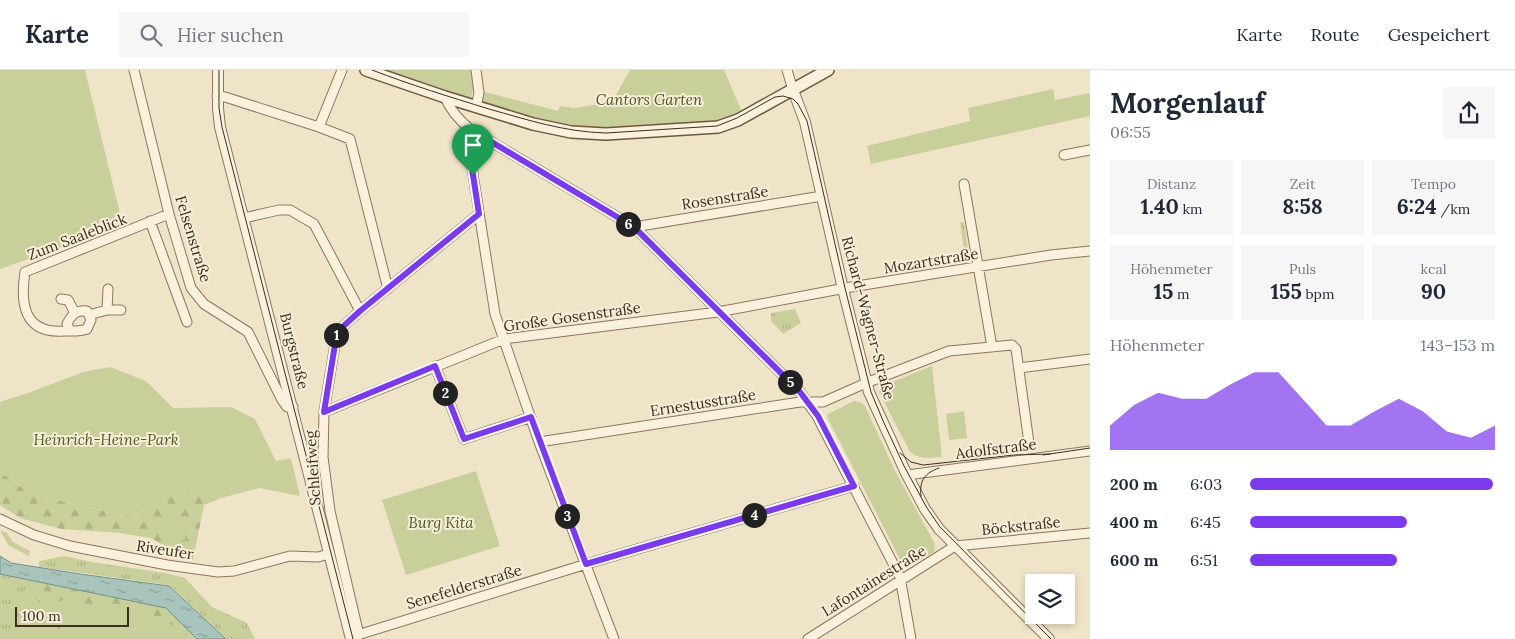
<!DOCTYPE html>
<html lang="de">
<head>
<meta charset="utf-8">
<style>
  body { margin:0; font-family:Lora,serif; background:#f6f6f7; color:#1f2937; height:100vh; display:flex; flex-direction:column; font-size:19px; white-space:nowrap }
  * { box-sizing:border-box; margin:0 }
  p { font-size:16px; color:#747a83 }
  .icon { flex:none; width:28px; height:28px; fill:none; stroke:currentColor; stroke-width:2; stroke-linecap:round; stroke-linejoin:round }
  .map { position:relative; flex:1; overflow:hidden }
  .details { display:flex; flex-direction:column; background:#fff; width:425px }
  .details>* { flex:none }
  .fabs { position:absolute; left:1025px; top:504px; display:grid; gap:10px }
  .fabs a { display:grid; place-items:center; width:50px; height:50px; border-radius:0px; background:#fff; box-shadow:0 2px 8px #0003; font-size:25px }
  .scale { position:absolute; left:15px; bottom:12px; width:114px; box-sizing:border-box; padding-left:5px; border:2px solid #3d2e20; border-top:0; font-size:14px; line-height:18px; white-space:nowrap; color:#3d2e20; -webkit-text-stroke:4px #f7eed8; paint-order:stroke }
  .pin { position:absolute; display:grid; place-items:center; width:42px; height:42px; color:#fff; margin:-51px -21px; border-radius:50% 50% 50% 0; rotate:-45deg; box-shadow:0 0 5px #0007 }
  .pin .icon { rotate:45deg }
  .km { position:absolute; width:25px; height:25px; margin:-12px; border-radius:50%; background:#222; color:#fff; font-size:14px; line-height:25px; text-align:center }
  .round { display:grid; place-items:center; flex:none; width:52px; height:52px; border-radius:0px; background:#f6f6f7 }
  .summary { display:flex; align-items:center; justify-content:space-between; height:85px; padding:0 20px }
  h1 { font-size:28px; font-weight:700; line-height:38px }
  .metrics { display:grid; grid-template-columns:repeat(3,1fr); gap:8px; height:85px; padding:5px 20px }
  .metrics div { display:grid; align-content:center; border-radius:0px; background:#f6f6f7; text-align:center }
  .metrics b { font-size:21px; font-weight:700 }
  .metrics small { font-size:14px; font-weight:400 }
  .metrics p { font-size:14px }
  .chart { height:140px; padding:10px 20px }
  .chart p { display:flex; justify-content:space-between }
  .chart svg { width:100%; height:90px; margin-top:5px; fill:#7c3aed; opacity:.7 }
  ul { padding:0 20px; list-style:none; font-size:16px }
  li { display:grid; grid-template-columns:80px 60px 1fr; align-items:center; height:38px }
  li i { height:12px; border-radius:6px; background:#7c3aed }
  header { display:flex; align-items:center; gap:30px; box-sizing:border-box; height:70px; padding:0 25px; background:#fff; border-bottom:1px solid #e0e1e3 }
  header strong { font-size:24px }
  nav { display:flex; gap:28px; margin-inline-start:auto; font-size:18px }
  .search { width:350px; height:45px; background:#f6f6f7; display:flex; align-items:center; gap:12px; box-sizing:border-box; padding:0 18px; border-radius:0px; color:#747a83; font-size:19px }
  main { display:flex; flex:1; min-height:0 }
  .map>svg:first-child { display:block }
  .grass { fill:url(#grass-tufts) }
  .forest { fill:url(#forest-firs) }
  .green { fill:#c9cf9b }
  .water { fill:url(#water-ripples); stroke:#6f938a }
  .lines { fill:none; stroke-linecap:round; stroke-linejoin:round }
  .minor-casing { stroke:#8d765c; stroke-width:11 }
  .tertiary-casing { stroke:#8d765c; stroke-width:12 }
  .secondary-casing { stroke:#6f573f; stroke-width:14 }
  .minor { stroke:#faf1dc; stroke-width:9 }
  .tertiary { stroke:#faf1dc; stroke-width:10 }
  .secondary { stroke:#faf1dc; stroke-width:11 }
  .tram { stroke:#3d2e20; stroke-width:1 }
  .route-casing { stroke:#fff; stroke-width:10 }
  .route { stroke:#7c3aed; stroke-width:6 }
  .labels { text-anchor:middle; stroke-width:4; stroke-linejoin:round; paint-order:stroke }
  .park-label { font-size:15px; font-style:italic; fill:#4d5a26; stroke:#f7eed8 }
  .street-label { font-size:15px; fill:#3d2e20; stroke:#f7eed8 }
</style>
</head>
<body>
<header>
<strong>Karte</strong>
<div class="search"><svg class="icon" aria-label="search" viewBox="0 0 24 24"><circle cx="10" cy="10" r="6"/><path d="M15 15l6 6"/></svg>Hier suchen</div>
<nav><a>Karte</a><a>Route</a><a>Gespeichert</a></nav>
</header>
<main>
<div class="map">
<svg width="1090" height="569" viewBox="0 0 1090 569">
  <defs>
    <pattern id="grass-tufts" width="24" height="20" patternUnits="userSpaceOnUse" patternTransform="scale(1.25)"><rect width="24" height="20" fill="#c9cf9b"/><path d="M3 7l-1-3M5 7V3M7 7l1-3M15 17l-1-3M17 17v-4M19 17l1-3" fill="none" stroke="#aeb285"/></pattern>
    <pattern id="forest-firs" width="22" height="20" patternUnits="userSpaceOnUse" patternTransform="scale(1.25)"><rect width="22" height="20" fill="#c9cf9b"/><path d="M5 1l3.5 6h-7zM16 11l3.5 6h-7z" fill="#aeb285"/></pattern>
    <pattern id="water-ripples" width="26" height="14" patternUnits="userSpaceOnUse" patternTransform="scale(1.25)"><rect width="26" height="14" fill="#a9c4bc"/><path d="M2 4q2-2 4 0t4 0M15 11q2-2 4 0t4 0" fill="none" stroke="#8ba098"/></pattern>
  </defs>
  <rect width="100%" height="100%" fill="#f0e4c8"/>
  <path class="grass" d="M 964,152 L 969,187 L 965,192 L 956,193 L 954,187 L 965,185 L 960,153 Z
    M 795,239 L 801,253 L 783,264 L 771,251 L 771,243 Z
    M 0,460 L 7,463 L 13,472 L 30,481 L 29,486 L 8,475 Z
    M 64,486 L 92,492 L 165,503 L 185,508 L 212,537 L 247,553 L 255,569 L 227,569 L 169,515 L 39,497 L 39,491 Z
    M 0,504 L 166,538 L 197,569 L 0,569 Z"/>
  <path class="forest" d="M 0,402 L 27,421 L 75,435 L 136,447 L 161,424 L 188,421 L 221,428 L 204,435 L 193,490 L 150,468 L 120,463 L 61,459 L 20,448 L 0,435 Z
    M 32,511 L 166,538 L 197,569 L 42,569 L 52,531 L 35,525 L 30,518 Z"/>
  <path class="green" d="M 0,0 L 85,0 L 123,156 L 0,199 Z
    M 376,0 L 474,0 L 476,9 L 471,28 Z
    M 630,0 L 724,0 L 744,46 L 716,55 L 582,61 L 523,46 L 479,31 L 481,21 L 558,41 L 560,36 L 574,38 L 612,32 Z
    M 1053,19 L 1055,30 L 1090,23 L 1090,46 L 871,94 L 867,76 L 970,51 L 968,38 Z
    M 932,296 L 942,387 C 929,388 921,390 910,382 L 879,322 L 882,316 Z
    M 110,297 L 146,311 L 173,338 L 231,337 L 255,349 L 276,391 L 291,388 L 300,426 L 259,418 L 221,428 L 188,421 L 161,424 L 136,447 L 75,435 L 27,421 L 0,402 L 0,332 L 31,322 L 83,302 Z
    M 854,331 L 860,332 L 865,336 L 895,401 L 935,474 L 934,482 L 908,497 L 903,495 L 827,347 L 828,344 Z
    M 964,341 L 967,368 L 949,370 L 946,344 Z
    M 476,401 L 500,476 L 406,505 L 382,430 Z
    M 165,448 L 187,450 L 185,470 L 164,468 Z
    M 27,529 C 48,527 53,553 56,569 L 8,569 L 10,562 L 18,552 Z
    M 63,530 L 151,544 L 166,550 L 190,569 L 62,569 L 56,535 L 57,532 Z"/>
  <path class="water" d="M 0,486 L 11,493 L 80,504 L 169,516 L 226,569 L 197,569 L 166,538 L 0,504 Z"/>
  <g class="lines">
    <g class="minor-casing">
      <path id="minor" d="M 134,0 L 169,144 L 191,218 L 204,234 L 248,262 L 282,330 L 287,337 L 293,337
        M 787,0 L 793,20
        M 217,26 L 225,27 L 319,57 L 342,0
        M 445,27 C 450,40 459,50 470,59 L 634,157 L 800,322 L 817,346 L 900,507 L 911,569
        M 476,37 L 479,23 L 476,0
        M 319,57 L 350,69 L 388,219
        M 470,59 L 467,66 L 495,244 L 539,372 L 614,569
        M 1064,85 L 1090,80
        M 964,114 L 992,277
        M 244,148 L 279,140 L 290,140 L 314,154 L 360,241
        M 150,151 L 187,252
        M 634,157 L 822,126
        M 61,229 L 68,230 L 75,243
        M 107,240 L 108,219
        M 89,245 L 107,240 L 121,240
        M 70,261 L 67,254 C 72,244 76,240 87,241 L 91,250 L 87,259 C 79,262 72,261 64,261 C 24,264 20,234 25,202 L 169,144
        M 435,296 L 464,369 L 531,347
        M 1019,298 L 1090,289
        M 324,342 L 504,269 L 718,242 L 851,217 L 1051,185 L 1090,181
        M 539,372 L 800,332 L 823,332 L 866,313 L 949,281 L 1012,275 L 1016,279 L 1029,373
        M 907,405 L 1090,381
        M 0,449 L 34,465 L 70,476 L 167,495 L 218,502 L 234,501 L 290,486 L 318,487 L 329,484
        M 359,565 L 330,441 L 323,387 L 324,342 L 337,262 L 360,241 L 479,144
        M 351,567 L 593,492 L 854,416
        M 808,569 L 955,476 L 1090,463"/>
    </g>
    <g class="tertiary-casing">
      <path id="tertiary" d="M 218,0 L 218,38 L 220,57 L 351,569
        M 793,20 L 805,52 L 843,219 L 869,322 L 906,403 L 925,439 L 939,459 L 1049,569"/>
    </g>
    <g class="secondary-casing">
      <path id="secondary" d="M 366,0 L 445,27 L 533,54 L 571,62 L 606,64 L 718,57 L 738,50 L 828,0"/>
    </g>
    <use href="#minor" class="minor"/>
    <use href="#tertiary" class="tertiary"/>
    <use href="#secondary" class="secondary"/>
    <path class="tram" d="M 219,0 L 219,38 L 222,57 L 353,569
      M 372,0 C 411,15 450,27 489,39 C 528,50 565,62 606,63 L 717,56 L 737,48 L 775,27 L 783,26 L 793,29 L 798,34 L 807,51 L 845,218 L 871,322 L 884,353 L 904,396 L 927,438 L 940,457 L 1051,569
      M 900,383 L 911,392 L 923,395 L 1014,385 L 1050,384
      M 1043,385 L 1090,378
      M 921,426 C 919,410 925,403 939,398"/>
  </g>
  <g class="lines">
    <g class="route-casing">
      <path id="route" d="M 470,59 L 634,157 L 800,322 L 818,346 L 854,416 L 586,494 L 531,347 L 464,369 L 435,296 L 324,342 L 337,262 L 360,241 L 479,144 L 467,66 Z"/>
    </g>
    <use href="#route" class="route"/>
  </g>
  <g class="labels">
    <g class="park-label">
      <text x="649" y="35">Cantors Garten</text>
      <text x="106" y="375">Heinrich-Heine-Park</text>
      <text x="441" y="458">Burg Kita</text>
    </g>
    <g class="street-label">
      <text transform="translate(725 128) rotate(-9)" y="5">Rosenstraße</text>
      <text transform="translate(77 167) rotate(-21)" y="5">Zum Saaleblick</text>
      <text transform="translate(193 169) rotate(73)" y="5">Felsenstraße</text>
      <text transform="translate(931 191) rotate(-9)" y="5">Mozartstraße</text>
      <text transform="translate(572 247) rotate(-8)" y="5">Große Gosenstraße</text>
      <text transform="translate(868 248) rotate(75)" y="5">Richard-Wagner-Straße</text>
      <text transform="translate(294 281) rotate(76)" y="5">Burgstraße</text>
      <text transform="translate(703 333) rotate(-9)" y="5">Ernestusstraße</text>
      <text transform="translate(996 379) rotate(-7)" y="5">Adolfstraße</text>
      <text transform="translate(313 398) rotate(-94)" y="5">Schleifweg</text>
      <text transform="translate(1021 456) rotate(-6)" y="5">Böckstraße</text>
      <text transform="translate(165 480) rotate(9)" y="5">Riveufer</text>
      <text transform="translate(874 511) rotate(-32)" y="5">Lafontainestraße</text>
      <text transform="translate(464 517) rotate(-17)" y="5">Senefelderstraße</text>
    </g>
  </g>
</svg>
<div class="fabs">
<a><svg class="icon" aria-label="layers" viewBox="0 0 24 24"><path d="M12 4l9 5-9 5-9-5zM3 14l9 5 9-5"/></svg></a>
</div>
<div class="scale">100 m</div>
<div class="pin" style="left:473px;top:105px;background:#1e9e55"><svg class="icon" aria-label="arrive" viewBox="0 0 24 24"><path d="M6 21V4h12l-3 4 3 4H6"/></svg></div>
<b class="km" style="left:336px;top:265px">1</b>
<b class="km" style="left:445px;top:323px">2</b>
<b class="km" style="left:567px;top:446px">3</b>
<b class="km" style="left:754px;top:445px">4</b>
<b class="km" style="left:790px;top:312px">5</b>
<b class="km" style="left:628px;top:154px">6</b>
</div>
<section class="details">
<div class="summary"><div><h1>Morgenlauf</h1><p>06:55</p></div><a class="round"><svg class="icon" aria-label="share" viewBox="0 0 24 24"><path d="M12 15V3M7 8l5-5 5 5M5 13v7h14v-7"/></svg></a></div>
<div class="metrics">
<div><p>Distanz</p><b>1.40<small> km</small></b></div>
<div><p>Zeit</p><b>8:58</b></div>
<div><p>Tempo</p><b>6:24<small> /km</small></b></div>
</div>
<div class="metrics">
<div><p>Höhenmeter</p><b>15<small> m</small></b></div>
<div><p>Puls</p><b>155<small> bpm</small></b></div>
<div><p>kcal</p><b>90</b></div>
</div>
<div class="chart"><p><span>Höhenmeter</span>143–153 m</p>
<svg viewBox="0 0 160 44" preserveAspectRatio="none"><path d="M0 44V32L10 22L20 16L30 19L40 19L50 12L60 6L70 6L80 19L90 32L100 32L110 25L120 19L130 25L140 35L150 38L160 32V44z"/></svg>
</div>
<ul>
<li><b>200 m</b>6:03<i style="width:99%"></i></li>
<li><b>400 m</b>6:45<i style="width:64%"></i></li>
<li><b>600 m</b>6:51<i style="width:60%"></i></li>
</ul>
</section>
</main>
</body>
</html>
